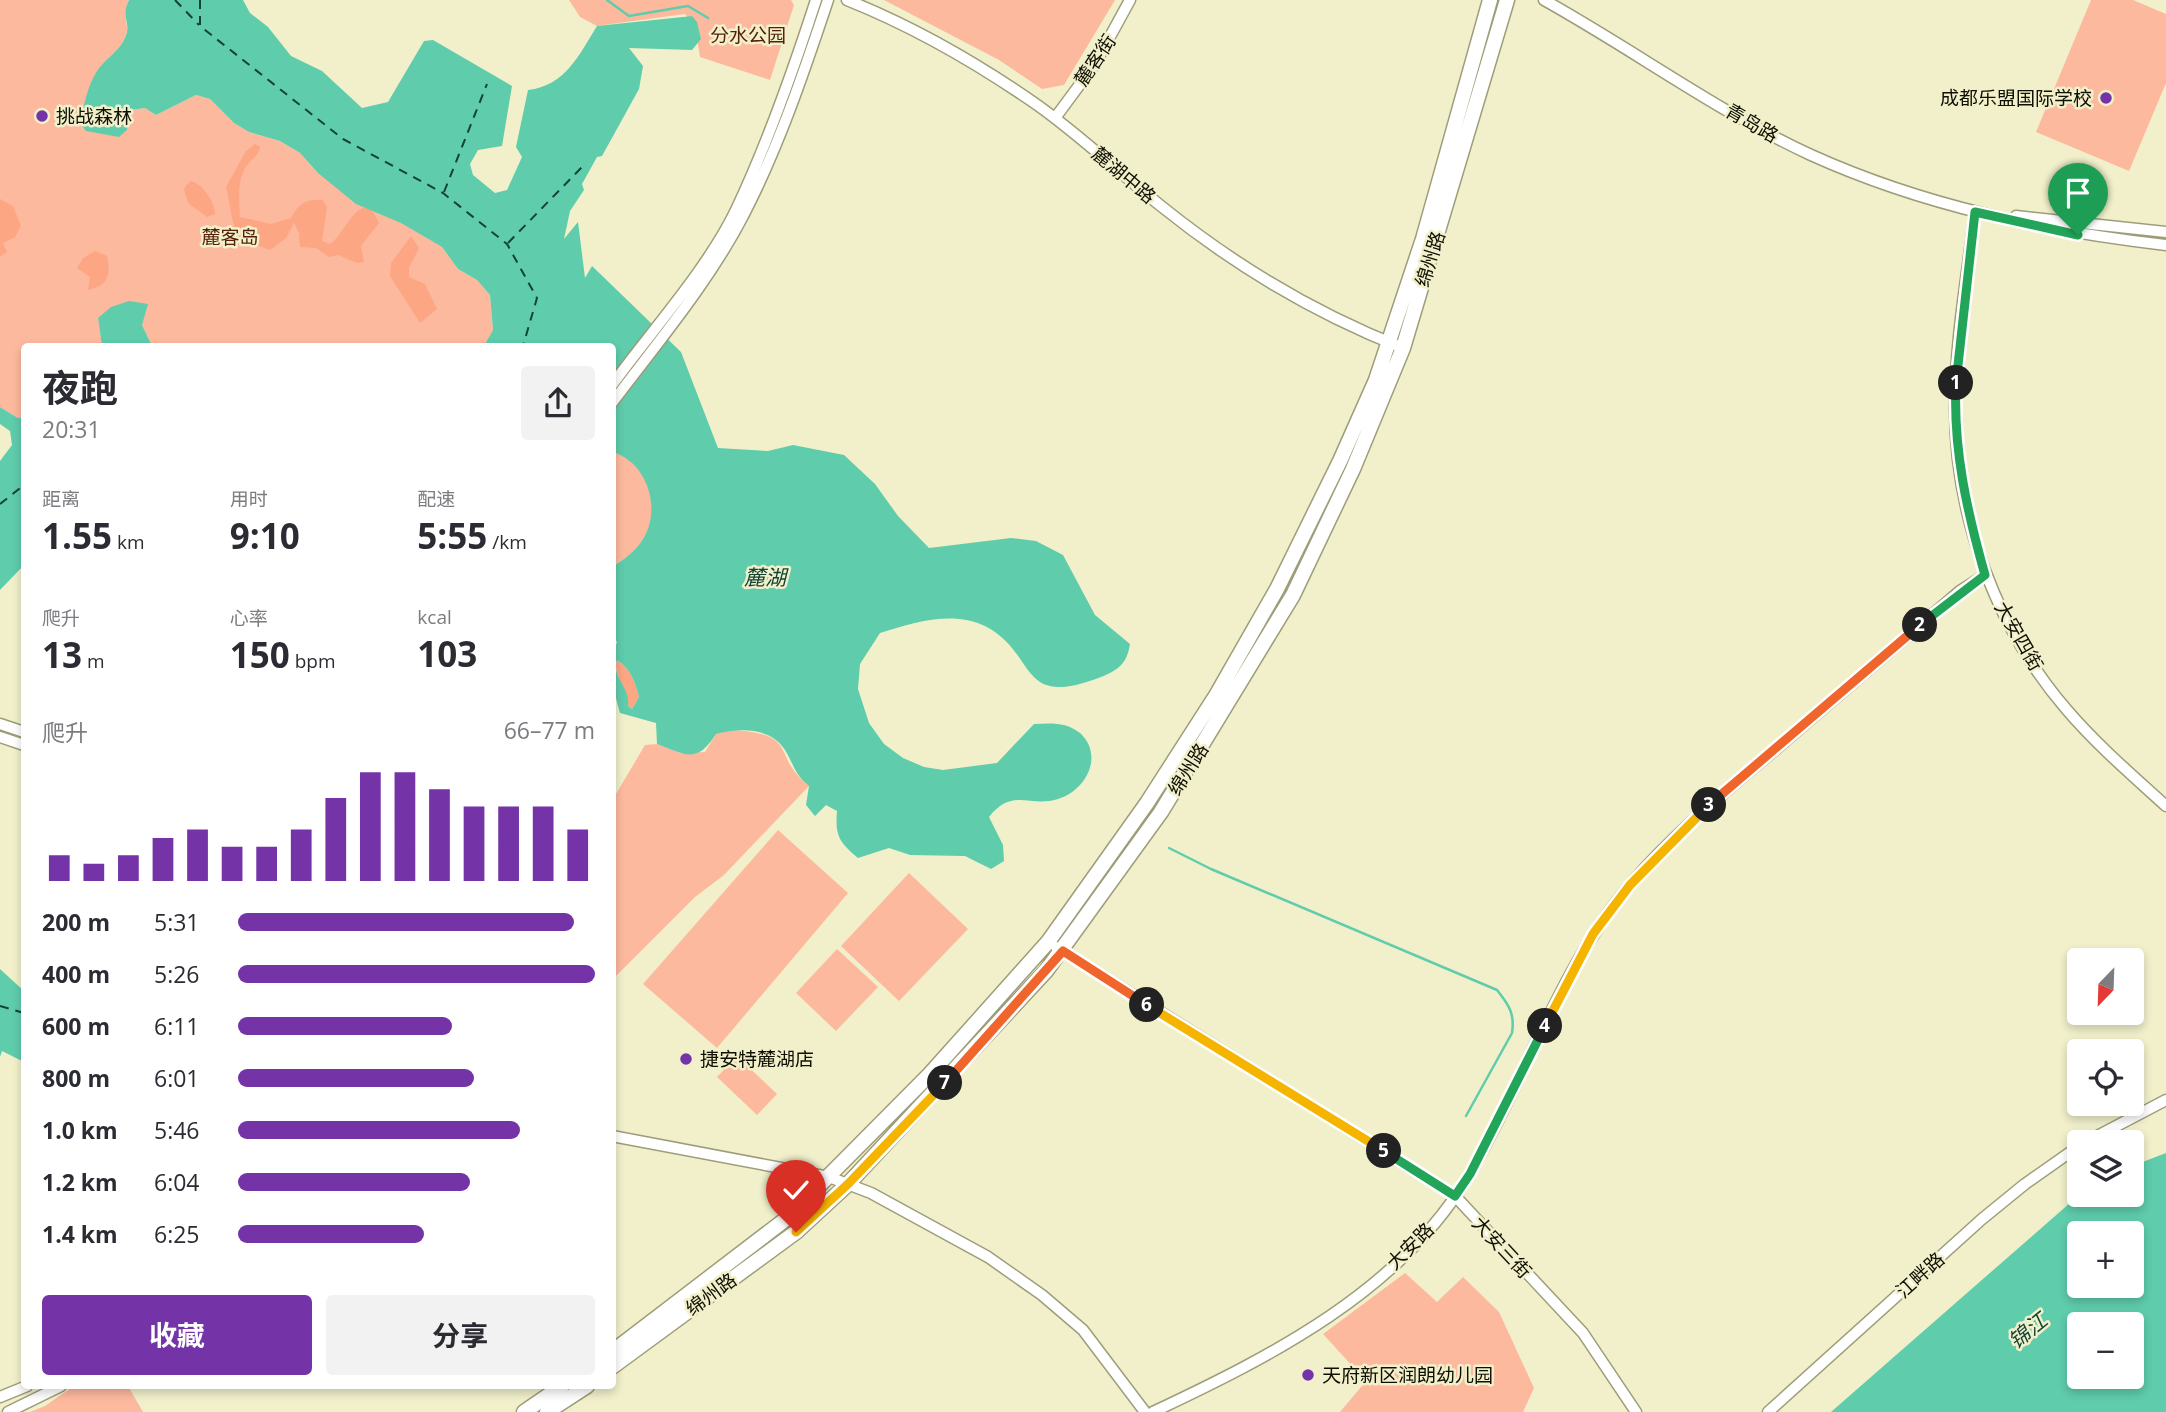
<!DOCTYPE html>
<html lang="zh">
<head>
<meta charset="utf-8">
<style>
  body { margin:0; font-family:"Open Sans","Noto Sans SC",sans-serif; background:#f2f2f3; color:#2b2b33; height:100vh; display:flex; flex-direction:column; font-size:26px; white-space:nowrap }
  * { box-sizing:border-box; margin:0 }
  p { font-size:23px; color:#7c7c81 }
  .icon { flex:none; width:38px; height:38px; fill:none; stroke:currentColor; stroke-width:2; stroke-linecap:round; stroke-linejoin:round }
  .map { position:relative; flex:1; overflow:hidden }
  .side { position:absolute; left:21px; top:343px; width:595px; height:1046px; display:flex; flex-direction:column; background:#fff; border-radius:7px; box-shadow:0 4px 10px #0003 }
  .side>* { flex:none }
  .needle { width:46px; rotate:203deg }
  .buttons { position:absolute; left:2067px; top:948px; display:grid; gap:14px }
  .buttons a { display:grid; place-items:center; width:77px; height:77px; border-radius:7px; background:#fff; box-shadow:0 4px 10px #0003; font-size:35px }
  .pin { position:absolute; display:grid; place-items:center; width:60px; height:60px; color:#fff; margin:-72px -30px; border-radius:50% 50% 50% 0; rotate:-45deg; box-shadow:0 0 7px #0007 }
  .pin .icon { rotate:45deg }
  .km { position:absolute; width:35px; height:35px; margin:-18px; border-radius:50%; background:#222; color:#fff; font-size:19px; line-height:35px; text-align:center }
  .round { display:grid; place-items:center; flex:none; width:74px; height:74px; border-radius:7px; background:#f2f2f3 }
  .headline { display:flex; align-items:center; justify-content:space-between; height:119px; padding:0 21px }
  h1 { font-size:38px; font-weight:700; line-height:52px }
  .stats { display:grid; grid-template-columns:repeat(3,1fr); gap:10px; height:119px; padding:7px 21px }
  .stats div { display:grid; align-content:center }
  .stats b { font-size:35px; font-weight:700 }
  .stats small { font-size:19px; font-weight:400 }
  .stats p { font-size:19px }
  .chart { height:196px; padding:14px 21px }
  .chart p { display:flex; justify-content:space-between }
  .chart svg { width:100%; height:126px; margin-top:7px; stroke:#7434a8; stroke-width:6 }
  .button { display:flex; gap:14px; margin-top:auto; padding:14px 21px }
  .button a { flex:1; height:80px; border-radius:7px; background:#7434a8; color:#fff; font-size:28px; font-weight:700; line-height:80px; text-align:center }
  .button a+a { background:#f2f2f3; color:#2b2b33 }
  ul { padding:0 21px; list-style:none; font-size:23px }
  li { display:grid; grid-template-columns:112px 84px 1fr; align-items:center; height:52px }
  li i { height:18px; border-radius:9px; background:#7434a8 }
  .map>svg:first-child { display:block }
  .green { fill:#fdb99e }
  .forest { fill:#fca684 }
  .water { fill:#5fccac; fill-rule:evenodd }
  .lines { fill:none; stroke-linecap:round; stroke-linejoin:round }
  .stream { stroke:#5fccac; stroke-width:2.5 }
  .ferry { stroke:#124335; stroke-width:2; stroke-dasharray:9 7; stroke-linecap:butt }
  .minor-casing { stroke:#9e9d7a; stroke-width:13 }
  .major-casing { stroke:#9e9d7a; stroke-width:17 }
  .minor { stroke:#fff; stroke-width:10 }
  .major { stroke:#fff; stroke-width:14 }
  .split-1-casing { stroke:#fff; stroke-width:14 }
  .split-2-casing { stroke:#fff; stroke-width:14 }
  .split-3-casing { stroke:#fff; stroke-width:14 }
  .split-4-casing { stroke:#fff; stroke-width:14 }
  .split-5-casing { stroke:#fff; stroke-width:14 }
  .split-6-casing { stroke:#fff; stroke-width:14 }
  .split-7-casing { stroke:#fff; stroke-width:14 }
  .split-8-casing { stroke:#fff; stroke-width:14 }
  .split-1 { stroke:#22a559; stroke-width:9 }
  .split-2 { stroke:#22a559; stroke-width:9 }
  .split-3 { stroke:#f0652b; stroke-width:9 }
  .split-4 { stroke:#f5b400; stroke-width:9 }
  .split-5 { stroke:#22a559; stroke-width:9 }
  .split-6 { stroke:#f5b400; stroke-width:9 }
  .split-7 { stroke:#f0652b; stroke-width:9 }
  .split-8 { stroke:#f5b400; stroke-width:9 }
  .poi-dot { fill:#7434a8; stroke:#f1f0cb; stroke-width:2.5 }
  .labels { text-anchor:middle; stroke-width:5; stroke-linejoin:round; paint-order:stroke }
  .park-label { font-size:19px; fill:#562109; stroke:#f1f0cb }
  .street-label { font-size:19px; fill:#0f0f03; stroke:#f1f0cb }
  .poi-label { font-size:19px; fill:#0f0f03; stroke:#f1f0cb; text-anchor:start }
  .water-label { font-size:21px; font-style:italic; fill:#124335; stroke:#f1f0cb }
</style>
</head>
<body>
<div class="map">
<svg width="2166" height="1412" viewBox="0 0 2166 1412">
  <rect width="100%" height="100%" fill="#f1f0cb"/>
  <path class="green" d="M 0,0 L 129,0 C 123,12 126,15 127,28 C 128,43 108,59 98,70 L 127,130 L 131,110 L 145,108 L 156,115 L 196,95 L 210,99 L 234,123 L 249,132 L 280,141 L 300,153 L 318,173 L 442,247 L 458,269 L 477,280 L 490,295 L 493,330 L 485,346 L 245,346 L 227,343 L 222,346 L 152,346 L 142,325 L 98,318 L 102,346 L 24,346 L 24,417 L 18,418 L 0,407 Z
    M 569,0 L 791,0 L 794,5 L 770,80 L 700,57 L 695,26 L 685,14 L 597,26 L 580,17 Z
    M 884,0 L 1115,0 L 1064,85 L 1042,89 L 999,60 Z
    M 2091,0 L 2133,0 L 2166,14 L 2166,83 L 2129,171 L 2036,132 Z
    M 613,452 C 651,464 664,515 638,546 C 631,554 622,561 613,566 Z
    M 731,730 C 802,734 769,754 809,786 L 724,875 L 695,897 L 613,979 L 613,799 L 645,745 L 657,744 L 680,753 L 705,752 L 716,734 Z
    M 778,830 L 848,893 L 717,1048 L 643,984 Z
    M 909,873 L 968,929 L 899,1001 L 841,946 Z
    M 837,949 L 878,987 L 836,1031 L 796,993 Z
    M 737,1056 L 777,1094 L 757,1115 L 717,1077 Z
    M 1405,1273 L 1437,1302 L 1463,1277 L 1499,1312 L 1534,1388 L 1523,1412 L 1340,1412 L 1366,1381 L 1323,1334 Z
    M 74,1386 L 128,1386 L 143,1412 L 30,1412 L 45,1406 Z"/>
  <path class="forest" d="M 255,144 L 260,147 C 258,157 252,158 247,165 C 237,178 239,201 240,217 L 271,224 L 291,218 C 299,203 306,199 323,200 L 327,207 L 322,241 L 330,244 C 345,235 362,182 379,223 L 361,246 L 364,262 L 357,263 L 338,255 L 329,257 L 316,248 L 300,247 L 299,233 L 294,223 L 286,238 L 270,250 L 240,239 C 232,229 230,201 226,187 L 246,151 Z
    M 190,181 C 202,183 215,202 215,214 L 207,217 L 188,203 L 184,189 Z
    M 0,199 L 13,206 L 21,226 L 15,237 L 3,243 L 7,252 L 0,257 Z
    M 411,236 L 419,248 L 409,268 L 409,277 L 425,284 L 437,309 L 420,323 L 390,276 L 391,263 Z
    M 95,251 L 107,256 C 111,277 108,285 88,290 L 90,277 L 77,268 L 83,258 Z
    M 617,660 C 631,669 635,682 639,697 L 632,709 L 628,706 C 628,688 612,676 617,660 Z"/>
  <path class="water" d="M 129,0 L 243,0 L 250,13 L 268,27 L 291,56 L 322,71 L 362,108 L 388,102 L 424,41 L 433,40 L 512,86 L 502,146 L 478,150 L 470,164 L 473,175 L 495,193 L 507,190 L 522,157 L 516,147 L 528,90 C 565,86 579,55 597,26 L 692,16 L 697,22 L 701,39 L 692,50 L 629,48 L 643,66 L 639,89 L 602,156 L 597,157 L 582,184 L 584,190 L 570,211 L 564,239 L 578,222 L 585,278 L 592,266 L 681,352 L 718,448 L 768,451 L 793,445 L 844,455 L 875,484 L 898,516 L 929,548 L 1011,538 L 1036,541 L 1063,555 L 1095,615 L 1130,644 C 1127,663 1119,670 1101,677 C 1016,710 1039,654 985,626 C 952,610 912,623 880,633 L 860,664 L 858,689 L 869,723 L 884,744 L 903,758 L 924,767 L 943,770 L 997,763 L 1034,724 C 1052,723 1066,722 1080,733 C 1104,755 1087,790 1058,799 C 1029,808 1013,787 989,817 L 1003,845 L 1004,861 L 991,869 L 965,856 L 910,855 L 889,848 L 858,858 C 839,842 835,836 837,811 L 826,805 L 815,816 L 806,805 L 809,786 C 795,775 794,765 785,750 C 771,727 739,728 716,734 C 697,764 686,755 657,744 L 656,723 L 620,713 C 613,689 608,664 617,642 L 613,636 L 613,566 C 622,561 631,554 638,546 C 664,515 650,464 613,452 L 612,346 L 484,346 L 493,330 L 490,295 L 477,280 L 458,269 L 442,247 L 401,223 L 356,204 L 318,173 L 300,153 L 280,141 L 249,132 L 234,123 L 210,99 L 196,95 L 156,115 L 145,108 L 131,110 L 127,130 L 119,137 L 86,131 L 80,123 C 84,105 87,87 97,71 C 106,58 123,49 127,32 C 129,19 121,16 129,0 ZM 617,660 C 631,669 635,682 639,697 L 632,709 L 628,706 C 631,688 611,677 617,660 Z
    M 129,301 L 148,304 L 142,325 L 152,346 L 102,346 L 98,318 L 111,307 Z
    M 0,407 L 18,418 L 24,417 L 24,565 L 0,590 L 0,461 L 12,445 L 10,431 L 0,424 Z
    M 0,969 L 24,991 L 24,1062 L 2,1051 L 0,1057 Z
    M 2166,1153 L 2166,1412 L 1831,1412 L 2079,1195 L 2132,1195 L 2132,1166 ZM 2079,1234 L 2132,1234 L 2132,1286 L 2079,1286 ZM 2079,1325 L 2132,1325 L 2132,1377 L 2079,1377 Z"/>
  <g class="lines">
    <path class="stream" d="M 607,0 L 629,16 L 688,6 L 708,18
      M 1169,848 L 1211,869 L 1497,990 C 1509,1005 1515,1014 1512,1033 L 1466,1116"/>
    <path class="ferry" d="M 175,0 L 199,25
      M 200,0 L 200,26 L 343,139 L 443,193 L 507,244 L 537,298 L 523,346
      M 444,192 L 487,84
      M 508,243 L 582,167
      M 0,504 L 24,485
      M 0,1006 L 24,1013"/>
    <g class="minor-casing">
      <path id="minor" d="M 847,0 C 912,26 975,62 1033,102 C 1078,133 1118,172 1161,206 C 1233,264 1316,314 1403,348
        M 1544,0 C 1634,50 1718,112 1811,155 C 1924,206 2044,231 2166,245
        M 1055,118 L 1095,64 L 1130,0
        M 1975,212 C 1967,277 1955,342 1955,408 C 1955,516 1996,628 2067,710 C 2097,745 2132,775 2166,806
        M 2016,216 L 2166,232
        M 612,385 C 652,330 707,270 736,210 C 768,143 793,71 816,0
        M 612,403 C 658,342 709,282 744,214 C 779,146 804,72 828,0
        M 0,724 L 24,732
        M 0,737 L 24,745
        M 1056,947 L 1455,1196 L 1583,1333 L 1636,1412
        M 612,1136 L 829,1177 L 871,1193 L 988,1257 L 1042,1295 L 1083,1330 L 1145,1412
        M 2084,1143 L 2166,1100
        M 0,1397 L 27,1386
        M 8,1412 L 61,1386
        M 1153,1412 C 1270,1357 1401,1291 1469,1175 C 1525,1080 1558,971 1629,886 C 1672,835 1725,792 1776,749 C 1837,696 1899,644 1960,591 L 1985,575
        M 1768,1412 L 1982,1219 L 2025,1184 L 2079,1146"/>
    </g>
    <g class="major-casing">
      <path id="major" d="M 612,1352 L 786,1219 L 930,1074 L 1048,942 L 1147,803 L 1217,694 L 1277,589 L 1340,461 L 1376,380 L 1423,239 L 1490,0
        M 612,1367 L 796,1232 L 848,1184 L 1046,971 L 1161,812 L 1293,595 L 1353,469 L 1403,348 L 1507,0
        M 524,1412 L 562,1386
        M 547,1412 L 587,1386"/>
    </g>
    <use href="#minor" class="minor"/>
    <use href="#major" class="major"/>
  </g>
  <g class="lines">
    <g class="split-1-casing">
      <path id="split-1" d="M 1956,383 L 1975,212 L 2078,235"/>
    </g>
    <g class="split-2-casing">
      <path id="split-2" d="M 1920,625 L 1985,575 C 1967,511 1953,450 1956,383"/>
    </g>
    <g class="split-3-casing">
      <path id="split-3" d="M 1709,805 L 1920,625"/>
    </g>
    <g class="split-4-casing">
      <path id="split-4" d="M 1545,1026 L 1593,934 L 1630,885 L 1709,805"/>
    </g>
    <g class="split-5-casing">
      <path id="split-5" d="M 1384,1151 L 1455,1196 L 1470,1174 L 1545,1026"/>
    </g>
    <g class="split-6-casing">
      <path id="split-6" d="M 1147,1005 L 1384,1151"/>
    </g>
    <g class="split-7-casing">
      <path id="split-7" d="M 945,1083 L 1063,951 L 1147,1005"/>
    </g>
    <g class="split-8-casing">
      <path id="split-8" d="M 796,1232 L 848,1184 L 945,1083"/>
    </g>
    <use href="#split-1" class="split-1"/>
    <use href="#split-2" class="split-2"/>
    <use href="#split-3" class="split-3"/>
    <use href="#split-4" class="split-4"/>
    <use href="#split-5" class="split-5"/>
    <use href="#split-6" class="split-6"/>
    <use href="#split-7" class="split-7"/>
    <use href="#split-8" class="split-8"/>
  </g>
  <g class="poi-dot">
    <circle cx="2106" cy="98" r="7"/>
    <circle cx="42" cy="116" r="7"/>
    <circle cx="686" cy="1059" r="7"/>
    <circle cx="1308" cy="1375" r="7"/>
  </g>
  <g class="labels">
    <g class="park-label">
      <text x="748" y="42">分水公园</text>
      <text x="230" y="244">麓客岛</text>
    </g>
    <g class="street-label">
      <text transform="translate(1095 60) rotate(-56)" y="7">麓客街</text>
      <text transform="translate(1752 123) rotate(30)" y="7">青岛路</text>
      <text transform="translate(1124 175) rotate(40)" y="7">麓湖中路</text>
      <text transform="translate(1430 259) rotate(-73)" y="7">绵州路</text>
      <text transform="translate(2019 636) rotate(60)" y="7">大安四街</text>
      <text transform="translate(1188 769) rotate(-58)" y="7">绵州路</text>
      <text transform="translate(1410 1246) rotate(-45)" y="7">大安路</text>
      <text transform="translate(1502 1247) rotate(47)" y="7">大安三街</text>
      <text transform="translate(1920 1275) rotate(-42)" y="7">江畔路</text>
      <text transform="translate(711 1294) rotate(-36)" y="7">绵州路</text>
    </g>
    <g class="poi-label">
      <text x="2092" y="105" text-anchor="end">成都乐盟国际学校</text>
      <text x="56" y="123">挑战森林</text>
      <text x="700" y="1066">捷安特麓湖店</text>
      <text x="1322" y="1382">天府新区润朗幼儿园</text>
    </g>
    <g class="water-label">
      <text x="765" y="585">麓湖</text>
      <text transform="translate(2028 1331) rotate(-39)" y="7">锦江</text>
    </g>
  </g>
</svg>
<div class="buttons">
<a><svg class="needle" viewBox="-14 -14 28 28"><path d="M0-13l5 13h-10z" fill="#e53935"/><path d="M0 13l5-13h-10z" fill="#7c7c81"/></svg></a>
<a><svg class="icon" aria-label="locate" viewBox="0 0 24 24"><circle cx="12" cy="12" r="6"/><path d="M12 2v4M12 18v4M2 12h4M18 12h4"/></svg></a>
<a><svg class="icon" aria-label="layers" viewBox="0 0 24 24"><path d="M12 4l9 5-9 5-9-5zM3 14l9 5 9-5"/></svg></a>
<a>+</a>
<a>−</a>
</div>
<div class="pin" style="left:2078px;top:235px;background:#1e9e55"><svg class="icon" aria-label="arrive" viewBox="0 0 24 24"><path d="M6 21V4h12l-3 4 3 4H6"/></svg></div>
<div class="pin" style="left:796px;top:1232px;background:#d93025"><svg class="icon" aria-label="check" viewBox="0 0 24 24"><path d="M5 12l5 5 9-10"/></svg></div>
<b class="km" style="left:1956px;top:383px">1</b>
<b class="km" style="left:1920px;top:625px">2</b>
<b class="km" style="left:1709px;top:805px">3</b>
<b class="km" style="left:1545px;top:1026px">4</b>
<b class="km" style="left:1384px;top:1151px">5</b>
<b class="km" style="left:1147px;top:1005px">6</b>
<b class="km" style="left:945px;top:1083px">7</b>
<section class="side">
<div class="headline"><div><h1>夜跑</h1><p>20:31</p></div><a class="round"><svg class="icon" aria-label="share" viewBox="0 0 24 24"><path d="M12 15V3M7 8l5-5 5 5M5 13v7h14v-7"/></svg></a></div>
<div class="stats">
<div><p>距离</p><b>1.55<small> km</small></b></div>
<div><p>用时</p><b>9:10</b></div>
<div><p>配速</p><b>5:55<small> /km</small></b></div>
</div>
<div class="stats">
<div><p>爬升</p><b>13<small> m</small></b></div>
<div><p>心率</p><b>150<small> bpm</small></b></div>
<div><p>kcal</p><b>103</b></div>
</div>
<div class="chart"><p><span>爬升</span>66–77 m</p>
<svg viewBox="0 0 160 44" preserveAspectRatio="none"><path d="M5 44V35M15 44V38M25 44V35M35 44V29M45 44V26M55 44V32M65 44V32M75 44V26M85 44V15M95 44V6M105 44V6M115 44V12M125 44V18M135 44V18M145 44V18M155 44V26"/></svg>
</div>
<ul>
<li><b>200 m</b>5:31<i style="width:94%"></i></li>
<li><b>400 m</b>5:26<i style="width:100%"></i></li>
<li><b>600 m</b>6:11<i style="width:60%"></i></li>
<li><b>800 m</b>6:01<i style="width:66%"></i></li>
<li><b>1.0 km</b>5:46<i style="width:79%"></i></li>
<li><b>1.2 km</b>6:04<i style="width:65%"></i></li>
<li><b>1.4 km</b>6:25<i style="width:52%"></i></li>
</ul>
<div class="button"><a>收藏</a><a>分享</a></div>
</section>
</div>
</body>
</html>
